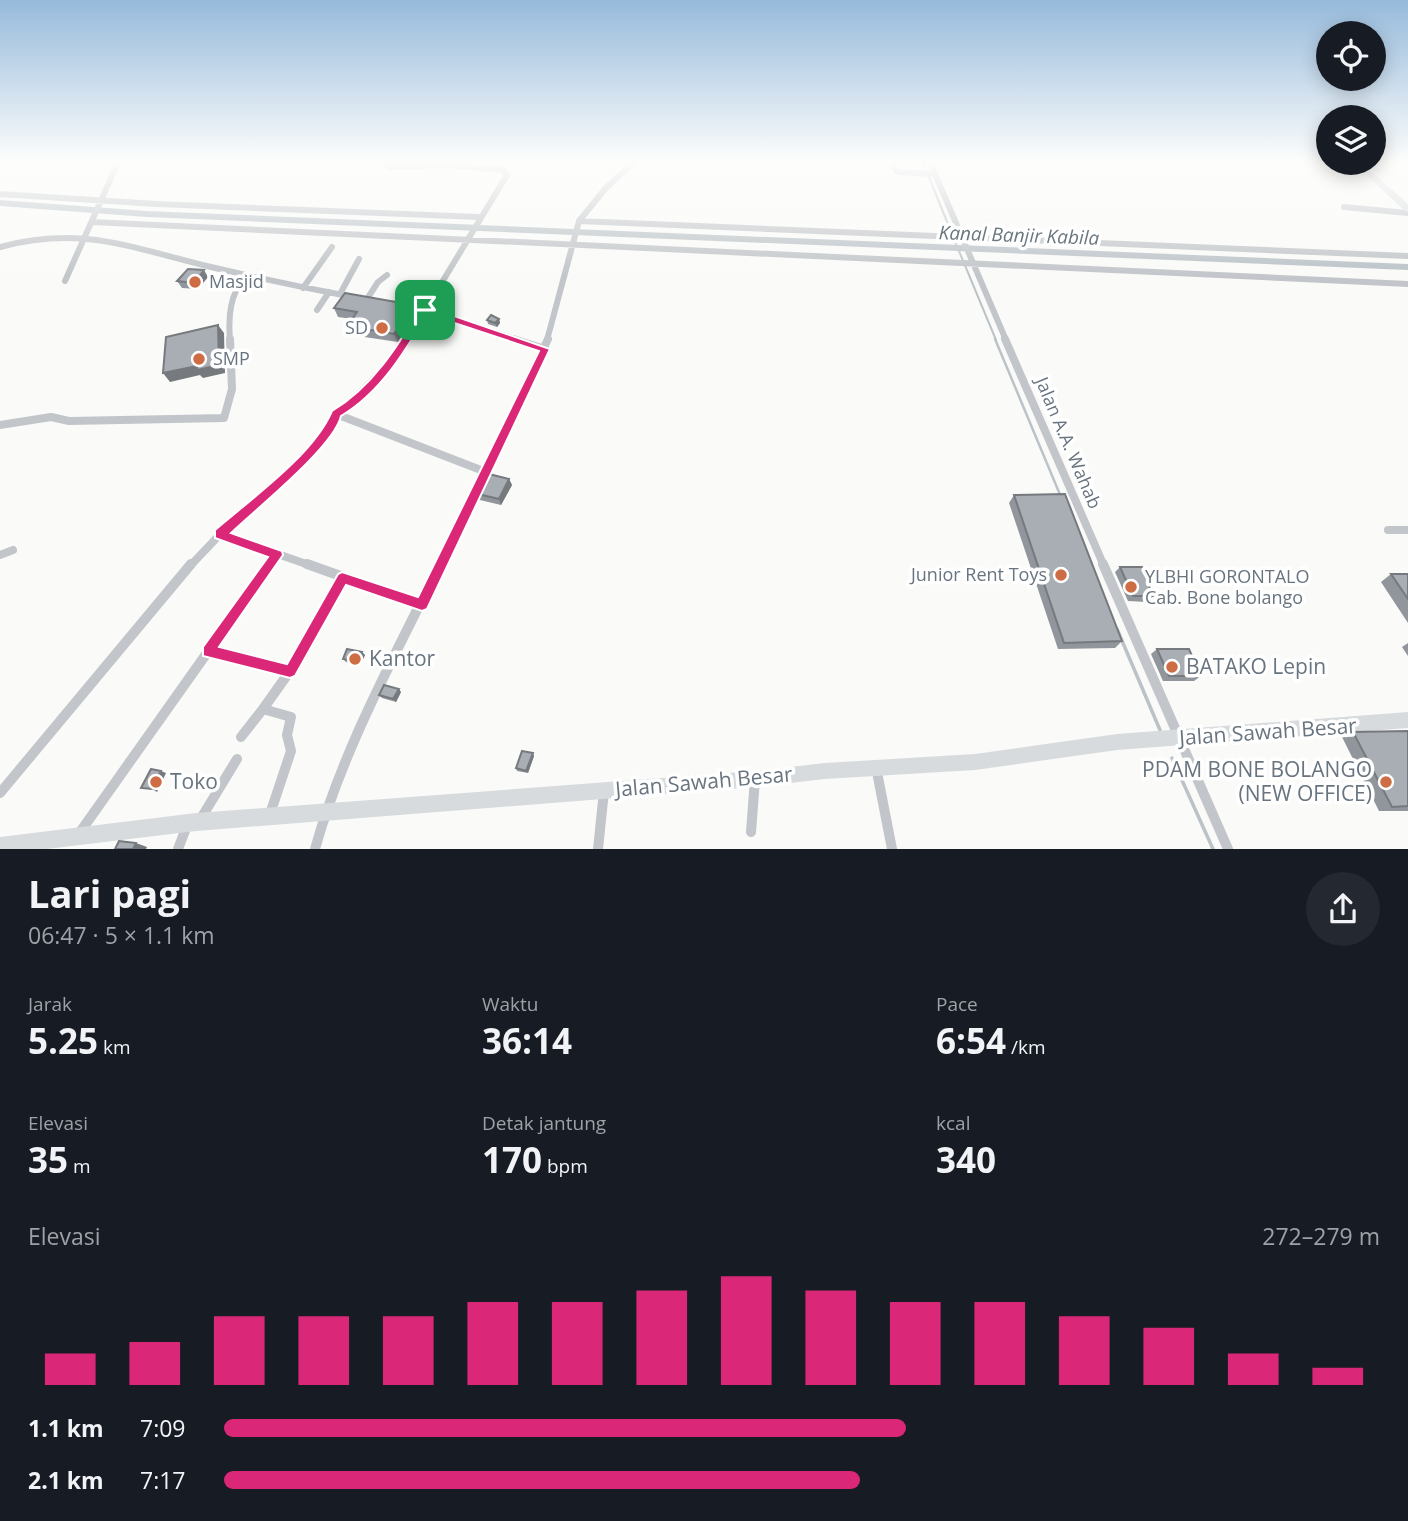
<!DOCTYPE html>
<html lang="id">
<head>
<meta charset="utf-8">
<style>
  body { margin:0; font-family:"Open Sans",sans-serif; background:#242831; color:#f1f3f6; height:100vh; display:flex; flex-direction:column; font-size:26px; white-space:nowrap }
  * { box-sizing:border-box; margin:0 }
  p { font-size:23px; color:#9ea1a6 }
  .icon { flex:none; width:38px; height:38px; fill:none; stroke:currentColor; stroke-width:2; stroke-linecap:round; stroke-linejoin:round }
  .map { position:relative; height:849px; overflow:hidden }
  .details { display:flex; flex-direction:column; background:#171b24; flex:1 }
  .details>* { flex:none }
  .tools { position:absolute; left:1316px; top:21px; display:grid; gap:14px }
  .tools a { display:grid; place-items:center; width:70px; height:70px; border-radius:50%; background:#171b24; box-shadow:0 4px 18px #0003; font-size:35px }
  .pin { position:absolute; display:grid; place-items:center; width:60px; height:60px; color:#fff; margin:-30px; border-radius:14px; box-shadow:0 4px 10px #0006 }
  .round { display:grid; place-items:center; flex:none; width:74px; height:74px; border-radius:37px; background:#242831 }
  .overview { display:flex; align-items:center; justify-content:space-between; height:119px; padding:0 28px }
  h1 { font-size:38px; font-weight:700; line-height:52px }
  .stats { display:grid; grid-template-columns:repeat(3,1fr); gap:10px; height:119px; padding:7px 28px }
  .stats div { display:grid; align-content:center }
  .stats b { font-size:35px; font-weight:700 }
  .stats small { font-size:19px; font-weight:400 }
  .stats p { font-size:19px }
  .chart { height:196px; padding:14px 28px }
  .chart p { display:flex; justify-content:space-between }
  .chart svg { width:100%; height:126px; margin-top:7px; stroke:#db2777; stroke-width:6 }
  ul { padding:0 28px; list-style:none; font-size:23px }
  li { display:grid; grid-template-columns:112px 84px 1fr; align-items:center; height:52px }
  li i { height:18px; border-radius:9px; background:#db2777 }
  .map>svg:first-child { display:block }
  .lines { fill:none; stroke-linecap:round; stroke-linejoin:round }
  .stream-far2 { stroke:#bbc3c8; stroke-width:2 }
  .stream-far1 { stroke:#bbc3c8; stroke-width:2.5 }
  .stream { stroke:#bbc3c8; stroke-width:3.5 }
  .canal { stroke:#bbc3c8; stroke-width:6 }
  .minor-far2 { stroke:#c2c5c9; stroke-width:6 }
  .minor-far1 { stroke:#c2c5c9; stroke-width:8 }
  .minor { stroke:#c2c5c9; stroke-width:10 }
  .secondary { fill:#d8dbde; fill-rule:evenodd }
  .wall { fill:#90969b }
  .shaded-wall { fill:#767a7e }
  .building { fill:#a8aeb4; stroke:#767a7e; stroke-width:2 }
  .route { fill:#db2777; stroke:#fff; stroke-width:2; fill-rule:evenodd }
  .poi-dot { fill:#ce6d44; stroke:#fff; stroke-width:2.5 }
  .labels { text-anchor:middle; stroke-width:7; stroke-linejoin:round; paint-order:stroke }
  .poi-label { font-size:18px; fill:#68747f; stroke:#fff; text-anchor:start }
  .street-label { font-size:18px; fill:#68747f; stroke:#fff }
  .water-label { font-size:19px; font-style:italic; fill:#69787f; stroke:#fff }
  .near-poi-label { font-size:21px; fill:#68747f; stroke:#fff; text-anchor:start }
  .near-street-label { font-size:21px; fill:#68747f; stroke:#fff }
</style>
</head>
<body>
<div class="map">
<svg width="1408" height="849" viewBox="0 0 1408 849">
  <rect width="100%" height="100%" fill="#fafaf8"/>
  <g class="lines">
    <path class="stream-far2" d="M 922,160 L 952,234
      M 954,239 L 996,340"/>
    <path class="stream-far1" d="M 995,339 L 1061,497"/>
    <path class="stream" d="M 1117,629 L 1160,730
      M 1172,758 L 1213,849"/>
    <path class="canal" d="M 0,203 L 147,214 L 1408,267"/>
    <path class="minor-far2" d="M 383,160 L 389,167 L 449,165 L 503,170 L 507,175 L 407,340
      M 929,160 L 1006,340
      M 893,166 L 897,172 L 935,174
      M 1336,168 L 1365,170
      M 0,194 L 157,204 L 480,217
      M 1344,207 L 1408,213
      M 579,221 L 1408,256
      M 92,222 L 1408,284
      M 0,247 C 82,225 132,248 211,267 C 258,278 305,288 353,297
      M 65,281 L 119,160
      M 303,288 L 332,247
      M 340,294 L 359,259
      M 367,299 L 378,282 L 387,275
      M 404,306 L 425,310 L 518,340
      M 317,310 L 329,292
      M 230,340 C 228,315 230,296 245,275
      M 547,340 L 579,221 L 605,189 L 636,160"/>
    <path class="minor-far1" d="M 513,339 L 545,349
      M 1005,339 L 1104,566
      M 336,414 L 486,472
      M 0,425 L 51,417 L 69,421 L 224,418 L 232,389 L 230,339
      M 1388,530 L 1408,530
      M 220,534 L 312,566
      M 0,555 L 13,550
      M 190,566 L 228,526 L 305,458 L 330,428 L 336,414 L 347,407 L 397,356 L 408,339
      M 269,566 L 277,555
      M 439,566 L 548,339"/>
    <path class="minor" d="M 307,564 L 422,605
      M 1103,564 L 1228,849
      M 208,651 L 290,671
      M 241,737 L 263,709
      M 876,767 L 892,849
      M 0,793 L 191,564
      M 270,814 L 291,751 L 287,735 L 291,717 L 263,709 L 290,671 L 343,578
      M 200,820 L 237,759
      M 751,832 L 755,779
      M 78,835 L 270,564
      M 178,849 L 188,823
      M 315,849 C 343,749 394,657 440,564
      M 598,849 L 604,791"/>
    <path class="secondary" d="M 1353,163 L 1362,163 L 1408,204 L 1408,212 L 1405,211 Z
      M 1408,712 L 1408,728 L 1117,750 L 975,770 L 825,779 L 755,787 L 196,831 L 47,849 L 0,849 L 0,837 L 196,813 L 755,771 L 825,763 L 975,754 L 1117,734 Z"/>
  </g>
  <path class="wall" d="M 208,277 L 198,289 L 182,288 L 177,281 Z
    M 413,305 L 416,314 L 398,342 L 351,335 L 347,326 L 352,319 L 338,317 L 334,308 Z
    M 499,319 L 500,323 L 497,327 L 488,324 L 487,320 Z
    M 509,479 L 512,485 L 501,505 L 480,500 L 478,494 Z
    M 1014,495 L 1122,641 L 1115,648 L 1058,649 L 1009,503 Z
    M 1120,567 L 1153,596 L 1147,602 L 1128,601 L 1115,572 Z
    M 1391,574 L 1408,574 L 1408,623 L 1381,582 Z
    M 1408,643 L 1408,656 L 1402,647 Z
    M 1157,649 L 1201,676 L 1194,681 L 1163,681 L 1151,654 Z
    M 362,652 L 365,655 L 360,665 L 346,662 L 343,659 Z
    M 401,692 L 396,702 L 382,698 L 379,695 Z
    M 1408,731 L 1408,811 L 1379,811 L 1342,737 L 1353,732 Z
    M 534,756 L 528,773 L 517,771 L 516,768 Z"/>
  <path class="shaded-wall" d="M 204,270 L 208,277 L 198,289 L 194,283 Z
    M 413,305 L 416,314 L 398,342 L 394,334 Z
    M 499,319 L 500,323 L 497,327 L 495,323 Z
    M 218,325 L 224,333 L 225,373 L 203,378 L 200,375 L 170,382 L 163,373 L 197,366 Z
    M 509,479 L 512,485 L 501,505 L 499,499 Z
    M 362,652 L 365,655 L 360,665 L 357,661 Z
    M 399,689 L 401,692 L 396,702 L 393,699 Z
    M 533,753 L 534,756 L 528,773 L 526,771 Z
    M 161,771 L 166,773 L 157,792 L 152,789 Z
    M 136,843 L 147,847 L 146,849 L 133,849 Z"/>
  <path class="building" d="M 188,269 L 204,270 L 194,283 L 177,281 Z
    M 345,293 L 413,305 L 394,334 L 347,326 L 357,312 L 334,308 Z
    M 491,315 L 499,319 L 495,323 L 487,320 Z
    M 218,325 L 219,365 L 197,370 L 197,366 L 163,373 L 166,337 Z
    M 489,474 L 509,479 L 499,499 L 478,494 Z
    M 1065,494 L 1122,641 L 1064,643 L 1014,495 Z
    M 1120,567 L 1142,567 L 1153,596 L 1133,596 Z
    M 1391,574 L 1408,574 L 1408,599 Z
    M 347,649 L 362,652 L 357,661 L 343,659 Z
    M 1157,649 L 1189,649 L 1201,676 L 1169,676 Z
    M 384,685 L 399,689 L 393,699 L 379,695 Z
    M 1408,731 L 1408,806 L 1392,807 L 1353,732 Z
    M 522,751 L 533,753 L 526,771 L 516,768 Z
    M 151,769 L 161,771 L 152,789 L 141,788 Z
    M 119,841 L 136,843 L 133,849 L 115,849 Z"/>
  <linearGradient id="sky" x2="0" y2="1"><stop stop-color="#96badb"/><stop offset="0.58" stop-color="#fdfdfc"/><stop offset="1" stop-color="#fdfdfc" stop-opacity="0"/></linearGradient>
  <rect width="1408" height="278" fill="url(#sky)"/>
  <path class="route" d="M 421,307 L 428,307 L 550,349 L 427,609 L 422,611 L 346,585 L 295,676 L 290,678 L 203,656 L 203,647 L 268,557 L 215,538 L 215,530 C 252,498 313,455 332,411 C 372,387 398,346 421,307 ZM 427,314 L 539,351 L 418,597 L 342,572 L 338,574 L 287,664 L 219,647 L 283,555 L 282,551 L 231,533 C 256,509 334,447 341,416 C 380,393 405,352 427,314 Z"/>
  <g class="poi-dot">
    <circle cx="195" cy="282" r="7"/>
    <circle cx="382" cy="328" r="7"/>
    <circle cx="199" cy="359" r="7"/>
    <circle cx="1061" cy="575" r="7"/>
    <circle cx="1131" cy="587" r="7"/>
    <circle cx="355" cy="659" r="7"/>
    <circle cx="1172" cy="667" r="7"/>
    <circle cx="156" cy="782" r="7"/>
    <circle cx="1386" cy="782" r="7"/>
  </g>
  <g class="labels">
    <g class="poi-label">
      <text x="209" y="288">Masjid</text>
      <text x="368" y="334" text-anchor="end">SD</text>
      <text x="213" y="365">SMP</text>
      <text x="1047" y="581" text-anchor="end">Junior Rent Toys</text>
      <text x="1145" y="583">YLBHI GORONTALO<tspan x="1145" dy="21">Cab. Bone bolango</tspan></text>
    </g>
    <g class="street-label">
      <text transform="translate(1068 443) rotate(67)" y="6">Jalan A.A. Wahab</text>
    </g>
    <g class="water-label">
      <text transform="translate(1019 235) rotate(2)" y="7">Kanal Banjir Kabila</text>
    </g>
    <g class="near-poi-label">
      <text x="369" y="666">Kantor</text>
      <text x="1186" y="674">BATAKO Lepin</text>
      <text x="1372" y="777" text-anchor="end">PDAM BONE BOLANGO<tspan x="1372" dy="24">(NEW OFFICE)</tspan></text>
      <text x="170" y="789">Toko</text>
    </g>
    <g class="near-street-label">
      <text transform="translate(1268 732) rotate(-4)" y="7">Jalan Sawah Besar</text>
      <text transform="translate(704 782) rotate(-5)" y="7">Jalan Sawah Besar</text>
    </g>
  </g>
</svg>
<div class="tools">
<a><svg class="icon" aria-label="locate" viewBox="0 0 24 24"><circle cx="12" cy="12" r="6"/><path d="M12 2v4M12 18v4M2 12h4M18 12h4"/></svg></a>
<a><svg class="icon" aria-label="layers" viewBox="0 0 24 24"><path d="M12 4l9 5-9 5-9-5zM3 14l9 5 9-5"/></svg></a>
</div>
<div class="pin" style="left:425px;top:310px;background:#1e9e55"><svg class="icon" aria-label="arrive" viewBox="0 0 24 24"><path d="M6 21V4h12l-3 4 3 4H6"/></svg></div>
</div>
<section class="details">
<div class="overview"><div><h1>Lari pagi</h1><p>06:47 · 5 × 1.1 km</p></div><a class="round"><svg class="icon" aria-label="share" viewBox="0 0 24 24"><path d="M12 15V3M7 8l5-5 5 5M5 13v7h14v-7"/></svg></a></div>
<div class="stats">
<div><p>Jarak</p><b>5.25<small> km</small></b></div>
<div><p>Waktu</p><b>36:14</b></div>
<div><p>Pace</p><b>6:54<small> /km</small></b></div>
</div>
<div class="stats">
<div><p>Elevasi</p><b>35<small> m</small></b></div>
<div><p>Detak jantung</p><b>170<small> bpm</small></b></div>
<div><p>kcal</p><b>340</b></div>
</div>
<div class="chart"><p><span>Elevasi</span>272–279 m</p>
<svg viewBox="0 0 160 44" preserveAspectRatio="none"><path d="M5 44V33M15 44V29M25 44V20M35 44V20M45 44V20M55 44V15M65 44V15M75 44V11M85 44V6M95 44V11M105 44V15M115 44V15M125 44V20M135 44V24M145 44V33M155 44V38"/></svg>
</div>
<ul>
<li><b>1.1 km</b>7:09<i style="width:59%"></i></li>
<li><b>2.1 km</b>7:17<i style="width:55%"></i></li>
</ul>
</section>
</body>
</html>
